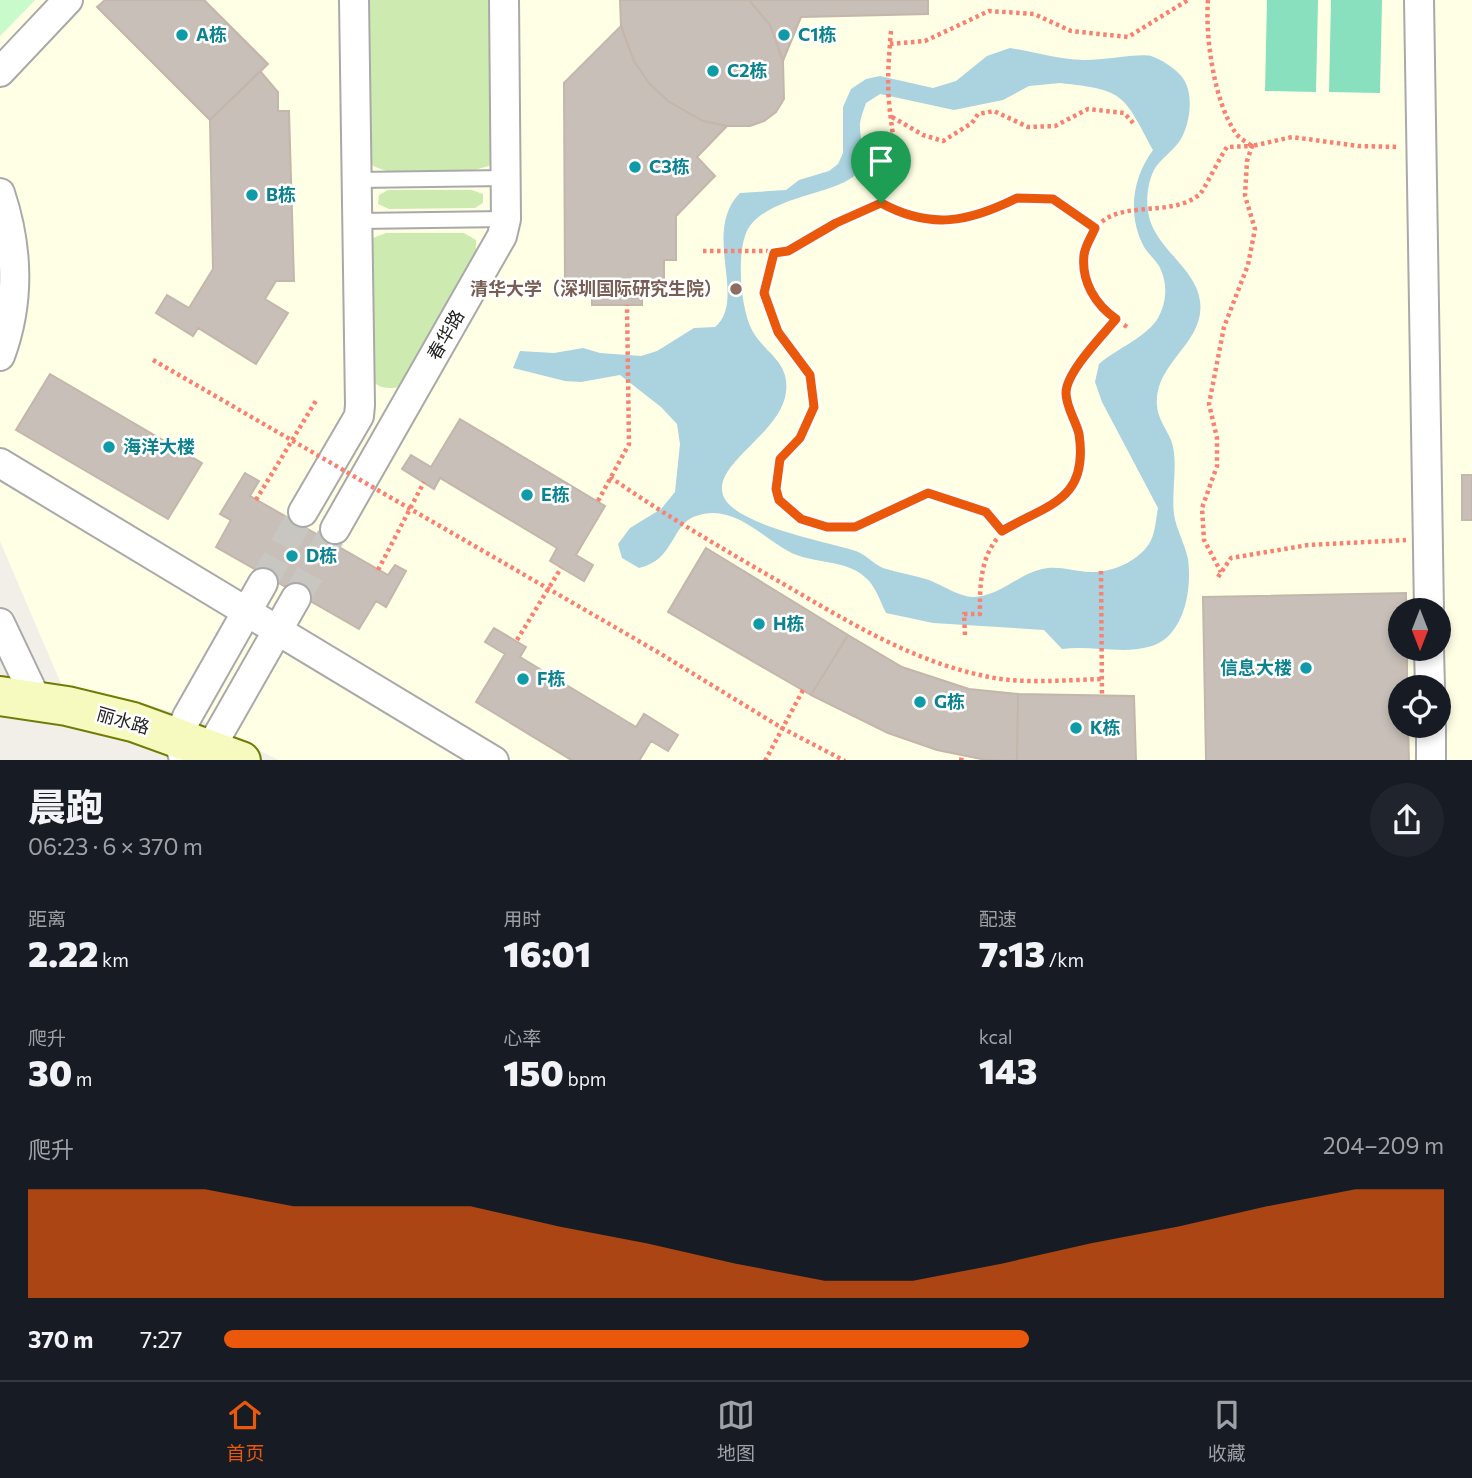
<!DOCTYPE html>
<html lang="zh">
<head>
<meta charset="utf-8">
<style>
  body { margin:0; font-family:Commissioner,"Noto Sans SC",sans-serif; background:#20242c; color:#f1f3f6; height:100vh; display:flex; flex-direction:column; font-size:26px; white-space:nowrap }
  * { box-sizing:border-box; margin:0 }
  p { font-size:23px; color:#9ea1a6 }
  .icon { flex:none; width:38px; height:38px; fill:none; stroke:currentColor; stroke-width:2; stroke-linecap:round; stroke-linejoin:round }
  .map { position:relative; height:760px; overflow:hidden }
  .details { display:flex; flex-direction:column; background:#171b24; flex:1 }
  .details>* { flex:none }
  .needle { width:46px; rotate:180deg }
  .controls { position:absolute; left:1388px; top:598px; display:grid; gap:14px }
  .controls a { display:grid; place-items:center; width:63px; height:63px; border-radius:50%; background:#171b24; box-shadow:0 4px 10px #0003; font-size:35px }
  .pin { position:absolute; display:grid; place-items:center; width:60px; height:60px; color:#fff; margin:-72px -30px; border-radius:50% 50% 50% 0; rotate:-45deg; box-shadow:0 0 7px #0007 }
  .pin .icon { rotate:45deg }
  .round { display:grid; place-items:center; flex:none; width:74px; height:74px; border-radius:37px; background:#20242c }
  .headline { display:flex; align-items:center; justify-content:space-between; height:119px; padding:0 28px }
  h1 { font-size:38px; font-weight:800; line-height:52px }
  .stats { display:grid; grid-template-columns:repeat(3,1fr); gap:10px; height:119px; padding:7px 28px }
  .stats div { display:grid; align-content:center }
  .stats b { font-size:35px; font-weight:800 }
  .stats small { font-size:19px; font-weight:400 }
  .stats p { font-size:19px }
  .chart { height:196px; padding:14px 28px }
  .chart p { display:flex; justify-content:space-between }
  .chart svg { width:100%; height:126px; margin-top:7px; fill:#ea580c; opacity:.7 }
  ul { padding:0 28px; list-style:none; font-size:23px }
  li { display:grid; grid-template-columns:112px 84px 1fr; align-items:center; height:52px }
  li i { height:18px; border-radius:9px; background:#ea580c }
  .dock { display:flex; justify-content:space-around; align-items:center; height:98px; border-top:2px solid #363941; background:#171b24; font-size:19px; color:#9ea1a6 }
  .dock a { display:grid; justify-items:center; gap:4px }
  .dock .active { color:#ea580c }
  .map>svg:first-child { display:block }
  .education { fill:#ffffe5; fill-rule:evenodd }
  .grass { fill:#cdebb0 }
  .park { fill:#c8facc }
  .pitch { fill:#88e0be }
  .water { fill:#aad3df; fill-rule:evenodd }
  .building { fill:#c7bfb8; stroke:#c4b6ab; stroke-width:2 }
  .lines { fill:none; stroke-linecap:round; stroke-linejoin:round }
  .minor-tunnel { stroke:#c8c6c1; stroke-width:28; stroke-dasharray:28 14; stroke-linecap:butt }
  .service-casing { stroke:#a9a9a9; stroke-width:18 }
  .minor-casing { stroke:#a9a9a9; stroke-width:32 }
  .secondary-casing { stroke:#707d05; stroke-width:42 }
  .path { stroke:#fa8072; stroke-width:4.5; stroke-dasharray:3.5 3.5; stroke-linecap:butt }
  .service { stroke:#fff; stroke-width:14 }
  .minor { stroke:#fff; stroke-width:28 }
  .secondary { stroke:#f7fabf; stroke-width:38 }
  .path-bridge { stroke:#fa8072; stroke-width:4.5; stroke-dasharray:3.5 3.5; stroke-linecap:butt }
  .route-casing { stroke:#fff; stroke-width:14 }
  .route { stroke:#ea580c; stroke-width:9 }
  .culture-dot { fill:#0f9aa8; stroke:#fff; stroke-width:2.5 }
  .education-dot { fill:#8d6e63; stroke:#fff; stroke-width:2.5 }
  .labels { text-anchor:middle; stroke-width:5; stroke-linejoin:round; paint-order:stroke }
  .culture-label { font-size:18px; font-weight:bold; fill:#0d838f; stroke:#fff; text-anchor:start }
  .education-label { font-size:18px; font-weight:bold; fill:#785e54; stroke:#fff; text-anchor:end }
  .street-label { font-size:18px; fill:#222; stroke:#fff }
</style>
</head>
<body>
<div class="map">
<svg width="1472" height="761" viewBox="0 0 1472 761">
  <rect width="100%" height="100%" fill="#f2efe9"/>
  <path class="education" d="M 35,0 L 1472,0 L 1472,760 L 278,760 L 205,722 L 129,699 L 62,686 L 0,541 L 0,36 ZM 1400,611 L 1438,611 L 1438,649 L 1400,649 ZM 1400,688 L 1438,688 L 1438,726 L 1400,726 Z"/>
  <path class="grass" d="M 364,0 L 493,0 L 495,154 L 489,166 L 474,170 L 386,171 L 373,166 L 365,155 Z
    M 388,190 L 472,190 L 483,194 L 483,203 L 475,208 L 389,209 L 378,204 L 379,195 Z
    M 386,233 L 464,233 L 476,240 L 476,255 L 400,387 C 386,389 378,389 369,376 L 367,246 L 373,238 Z"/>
  <path class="park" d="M 0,0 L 35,0 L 0,36 Z"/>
  <path class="pitch" d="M 1267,0 L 1318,0 L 1316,92 L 1265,91 Z
    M 1331,0 L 1382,0 L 1380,93 L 1329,92 Z"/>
  <path class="water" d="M 1010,48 C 1034,52 1058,59 1083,60 C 1100,61 1138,53 1151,56 C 1161,59 1176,69 1182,77 C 1195,93 1190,126 1179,142 C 1172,152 1160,159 1154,170 C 1148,182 1146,198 1148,211 C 1152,247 1196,267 1200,301 C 1206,343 1153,363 1157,406 C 1158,419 1166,428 1171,440 C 1179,461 1171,491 1174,514 C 1176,529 1185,544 1188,559 C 1192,589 1185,635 1152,646 C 1124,655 1091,645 1062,649 L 1044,630 L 933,623 L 886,613 C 881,603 876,588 868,580 C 848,558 812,565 788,551 C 761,536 732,503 696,516 C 671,524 675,560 639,568 L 622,558 L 618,544 L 630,528 L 661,509 L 675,492 L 680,444 L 677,424 L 661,407 L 620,375 L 581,382 L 565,381 L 513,368 L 520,351 L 554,353 L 583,348 L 600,353 L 641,356 L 657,351 L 694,328 L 715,327 C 748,299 701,232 740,193 L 786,190 L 799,180 L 829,171 L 838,164 L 843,153 L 843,107 L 851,89 L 866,79 L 880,76 L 933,88 L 956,81 L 987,56 ZM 1060,83 C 1125,90 1123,94 1153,150 C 1133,177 1127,213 1143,245 C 1147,253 1155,259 1159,266 C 1168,282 1167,302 1158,318 C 1147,337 1116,349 1099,364 L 1095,382 L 1102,402 L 1158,508 C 1156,519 1155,535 1149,544 C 1136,563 1110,573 1089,572 C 1074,571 1057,565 1042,569 C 1019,574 998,597 973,597 C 960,597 942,585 929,580 C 914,575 898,573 883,568 C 874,564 866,555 856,551 C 828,542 733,525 723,495 C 713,463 781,434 786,392 C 790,361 764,353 752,330 C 741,309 737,259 745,236 C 758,194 847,195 859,170 C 867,156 859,138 860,123 C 861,116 864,109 866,103 L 880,94 L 954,110 L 1003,100 L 1029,86 Z"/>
  <path class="building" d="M 105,0 L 204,0 L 268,64 L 210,120 L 97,7 Z
    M 620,0 L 749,0 L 770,25 L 783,61 L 784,99 L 776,112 L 764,121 L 750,126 L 727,126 L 703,121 L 668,101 L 649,83 L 634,61 L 621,26 Z
    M 749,0 L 928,0 L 928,14 L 801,17 L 783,61 L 770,25 Z
    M 621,26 L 634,61 L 649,83 L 668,101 L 703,121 L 727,126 L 697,157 L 715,176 L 676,216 L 676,260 L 664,260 L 664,285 L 642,285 L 642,305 L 592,305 L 592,287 L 565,287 L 564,83 Z
    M 260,71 L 278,92 L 278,111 L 289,111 L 294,281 L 276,281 L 265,299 L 288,313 L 256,364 L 198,328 L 193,336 L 156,313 L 167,295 L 189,308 L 213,269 L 210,120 Z
    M 50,374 L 202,463 L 168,519 L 16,430 Z
    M 460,419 L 605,506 L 576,555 L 593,565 L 584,581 L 550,561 L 557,548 L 440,478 L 434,489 L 402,469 L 411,455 L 431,467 Z
    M 245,473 L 259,481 L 250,496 L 388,575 L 395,565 L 406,571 L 386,607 L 376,601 L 359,629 L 216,547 L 231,520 L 220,514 Z
    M 1462,475 L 1472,475 L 1472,520 L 1462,520 Z
    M 706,548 L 848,635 L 811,695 L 668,612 Z
    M 1406,593 L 1406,611 L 1400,611 L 1400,649 L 1407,649 L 1407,688 L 1400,688 L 1400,726 L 1408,726 L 1409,761 L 1206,761 L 1203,597 Z
    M 494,628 L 526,647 L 520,657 L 636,727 L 644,714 L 678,735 L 668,751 L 651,741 L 639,761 L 573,761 L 476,702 L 505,654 L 485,642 Z
    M 848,635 L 902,667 L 969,689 L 1018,694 L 1017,761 L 986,760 L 937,750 L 888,733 L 811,695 Z
    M 1018,694 L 1134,696 L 1136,761 L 1017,761 Z"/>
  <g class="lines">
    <path class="minor-tunnel" d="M 263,583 L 303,512
      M 296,598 L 335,529"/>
    <g class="service-casing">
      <path id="service" d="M 357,180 L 506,178
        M 358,221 L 506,219"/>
    </g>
    <g class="minor-casing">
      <path id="minor" d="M 1419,0 L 1429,611
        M 0,72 L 68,0
        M 0,193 C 18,247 20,302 0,356
        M 0,463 L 494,761
        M 303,512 L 359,416 L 360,405 L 354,0
        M 335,529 L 502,236 L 506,219 L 504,0
        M 0,623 L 37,701
        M 1429,649 L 1430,688
        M 1431,726 L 1431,761
        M 183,756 L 178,738 L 187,717 L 263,583
        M 194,759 L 210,749 L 296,598"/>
    </g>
    <g class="secondary-casing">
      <path id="secondary" d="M 0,696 L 67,706 L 133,722 L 241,761"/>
    </g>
    <path class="path" d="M 1208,0 C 1205,36 1214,101 1235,132 C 1238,138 1247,142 1252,146 L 1292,137 L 1358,146 L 1399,147
      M 891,31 C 889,55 887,79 889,102 C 893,147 902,160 881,203 C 908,218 938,224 969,219 C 1002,213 1011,191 1050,199 C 1065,202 1083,219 1095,228
      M 890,44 L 925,41 L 989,11 L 1034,14 L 1071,31 L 1128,37 L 1188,0
      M 892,117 L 923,135 L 943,141 L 972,123 L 978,114 L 994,111 L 1028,127 L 1055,126 L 1088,109 L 1124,113 L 1134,124
      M 703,251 L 788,251 L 836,223 L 881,203
      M 774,253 L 764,293 L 778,332 L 810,375 L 814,407 L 800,438 L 780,459 L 776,489 L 779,501 L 801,519 L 827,527 L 854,527 L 928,493 L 986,512 L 1002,531
      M 1127,327 C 1099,307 1089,299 1085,263 C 1084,253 1088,246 1091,237 C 1109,194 1169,221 1200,194 C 1203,192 1221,155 1227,147 L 1252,146 L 1247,161 L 1245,196 L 1255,229 L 1248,265 L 1224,327 L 1209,404 L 1217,438 L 1217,466 L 1202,508 L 1204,540 L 1221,572
      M 610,477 C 669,518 730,553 792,589 C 852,624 912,660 980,675 C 1019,685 1063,680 1103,679
      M 256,500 L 317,399
      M 598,501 L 629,444 L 627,305
      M 378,570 L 424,482
      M 1101,571 L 1102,696
      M 1218,577 L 1231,558 L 1308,545 L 1406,540
      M 965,635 L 964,614 L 980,614 C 979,566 985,534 1033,513 C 1051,505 1065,502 1074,482 C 1085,459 1081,438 1073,415 C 1071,408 1067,400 1066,394 C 1065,372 1103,335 1116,319
      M 517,640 L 561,568
      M 765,761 L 803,690
      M 961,761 L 962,755"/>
    <use href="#service" class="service"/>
    <use href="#minor" class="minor"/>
    <use href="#secondary" class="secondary"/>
    <path class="path-bridge" d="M 153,360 L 656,651 L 782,728 L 845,761"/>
  </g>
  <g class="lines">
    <g class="route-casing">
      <path id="route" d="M 1017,198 L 1053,199 L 1095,228 C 1092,236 1085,246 1084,255 C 1081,282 1096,305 1116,319 C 1103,335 1066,372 1066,393 C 1066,407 1076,421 1079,434 C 1089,501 1048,504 1002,531 L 986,512 L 928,493 L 855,527 L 827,527 L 801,519 L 779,500 L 776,489 L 780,459 L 800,438 L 814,407 L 810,375 L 778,332 L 764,293 L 774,253 L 788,251 L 836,223 L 881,203 C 931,230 969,222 1017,198 Z"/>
    </g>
    <use href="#route" class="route"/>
  </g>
  <g class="culture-dot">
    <circle cx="182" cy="35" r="7"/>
    <circle cx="784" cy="35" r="7"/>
    <circle cx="713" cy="71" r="7"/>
    <circle cx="635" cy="167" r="7"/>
    <circle cx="252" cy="195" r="7"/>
    <circle cx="109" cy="447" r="7"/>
    <circle cx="527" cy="495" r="7"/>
    <circle cx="292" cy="556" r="7"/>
    <circle cx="759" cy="624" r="7"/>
    <circle cx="1306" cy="668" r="7"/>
    <circle cx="523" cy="679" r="7"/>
    <circle cx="920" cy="702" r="7"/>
    <circle cx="1076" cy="728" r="7"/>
  </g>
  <circle class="education-dot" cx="736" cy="289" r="7"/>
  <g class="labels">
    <g class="culture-label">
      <text x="196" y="41">A栋</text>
      <text x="798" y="41">C1栋</text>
      <text x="727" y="77">C2栋</text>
      <text x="649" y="173">C3栋</text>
      <text x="266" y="201">B栋</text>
      <text x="123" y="453">海洋大楼</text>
      <text x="541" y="501">E栋</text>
      <text x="306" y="562">D栋</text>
      <text x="773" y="630">H栋</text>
      <text x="1292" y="674" text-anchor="end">信息大楼</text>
      <text x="537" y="685">F栋</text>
      <text x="934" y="708">G栋</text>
      <text x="1090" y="734">K栋</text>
    </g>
    <g class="education-label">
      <text x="722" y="295">清华大学（深圳国际研究生院）</text>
    </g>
    <g class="street-label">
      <text transform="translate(446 335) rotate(-60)" y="6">春华路</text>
      <text transform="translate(123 721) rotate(16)" y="6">丽水路</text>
    </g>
  </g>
</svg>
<div class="controls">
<a><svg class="needle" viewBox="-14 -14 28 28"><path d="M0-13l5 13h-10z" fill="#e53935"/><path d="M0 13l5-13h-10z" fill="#9ea1a6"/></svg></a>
<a><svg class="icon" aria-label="locate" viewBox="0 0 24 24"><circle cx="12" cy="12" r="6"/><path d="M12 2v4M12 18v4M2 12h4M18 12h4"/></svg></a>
</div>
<div class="pin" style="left:881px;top:203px;background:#1e9e55"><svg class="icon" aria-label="arrive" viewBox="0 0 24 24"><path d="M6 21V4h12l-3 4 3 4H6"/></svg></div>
</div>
<section class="details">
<div class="headline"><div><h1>晨跑</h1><p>06:23 · 6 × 370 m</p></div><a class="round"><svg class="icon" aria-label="share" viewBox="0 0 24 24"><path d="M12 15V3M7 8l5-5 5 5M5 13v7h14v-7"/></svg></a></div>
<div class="stats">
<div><p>距离</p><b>2.22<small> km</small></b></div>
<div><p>用时</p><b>16:01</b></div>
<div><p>配速</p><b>7:13<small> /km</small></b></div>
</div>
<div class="stats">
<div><p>爬升</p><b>30<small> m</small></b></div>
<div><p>心率</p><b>150<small> bpm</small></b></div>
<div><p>kcal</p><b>143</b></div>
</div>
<div class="chart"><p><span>爬升</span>204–209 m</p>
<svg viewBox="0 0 160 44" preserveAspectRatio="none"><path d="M0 44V6L10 6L20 6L30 12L40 12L50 12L60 19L70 25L80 32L90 38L100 38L110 32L120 25L130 19L140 12L150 6L160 6V44z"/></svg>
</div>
<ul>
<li><b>370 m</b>7:27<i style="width:66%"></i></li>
</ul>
</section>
<nav class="dock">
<a class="active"><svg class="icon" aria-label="home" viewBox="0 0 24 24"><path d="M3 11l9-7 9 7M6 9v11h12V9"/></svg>首页</a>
<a><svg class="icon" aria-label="map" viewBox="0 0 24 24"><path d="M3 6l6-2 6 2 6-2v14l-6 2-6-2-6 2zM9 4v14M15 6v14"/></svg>地图</a>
<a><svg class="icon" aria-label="saved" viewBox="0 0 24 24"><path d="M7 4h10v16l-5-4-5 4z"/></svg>收藏</a>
</nav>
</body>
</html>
